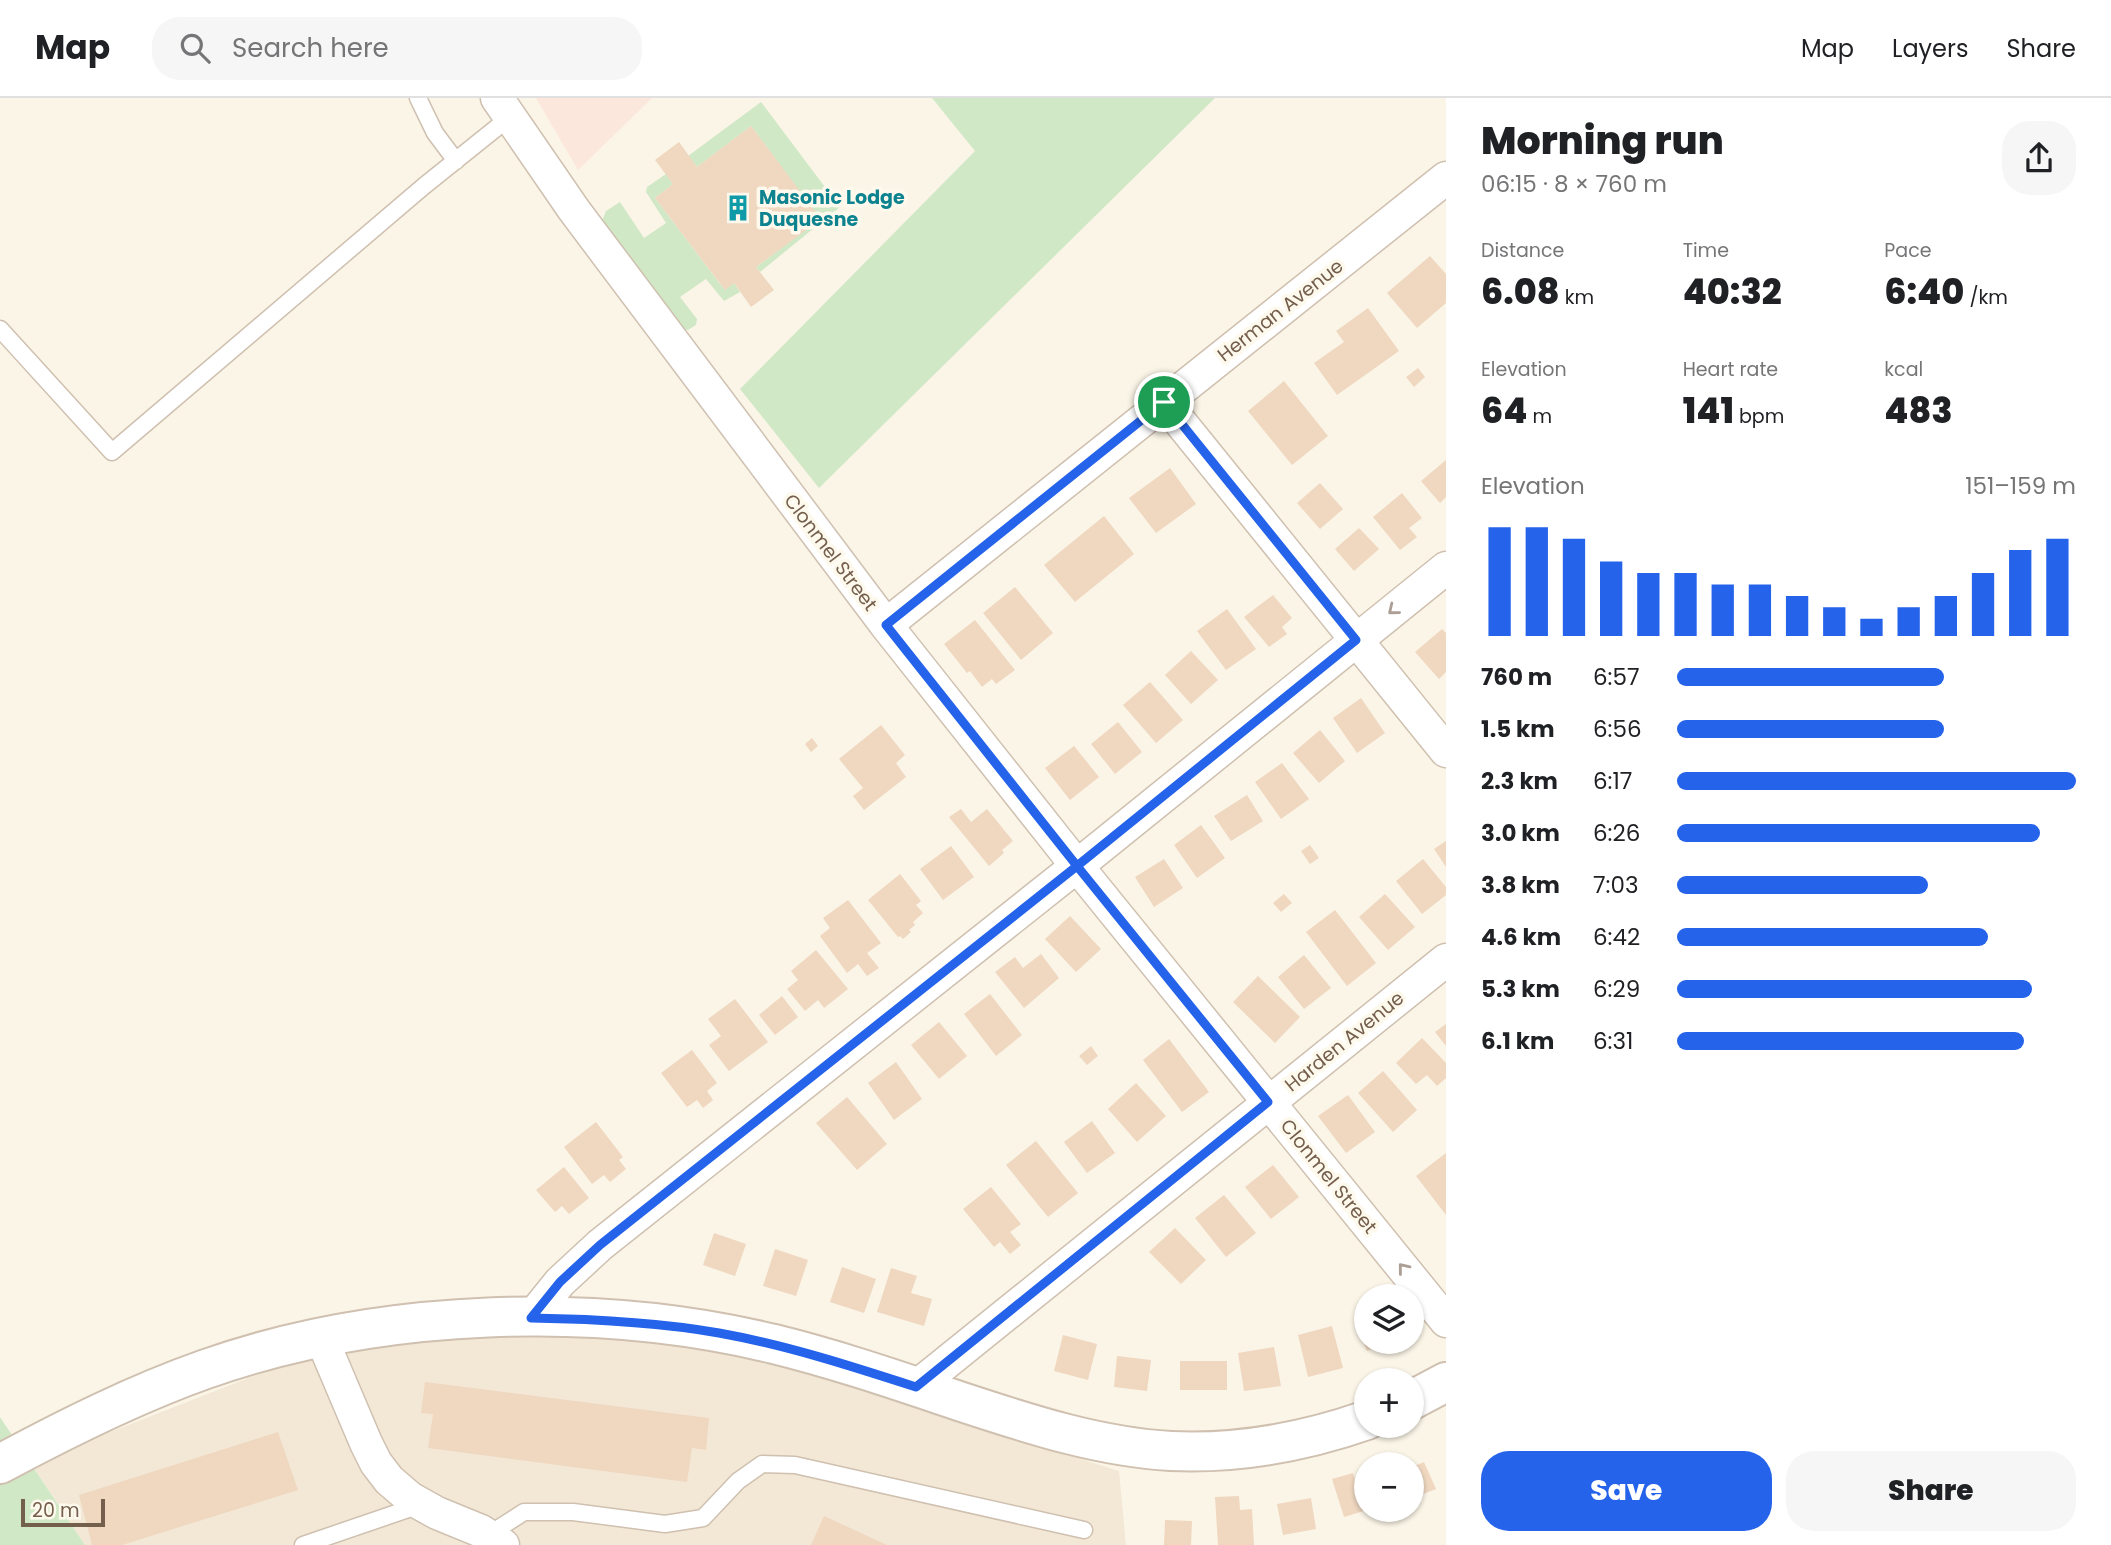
<!DOCTYPE html>
<html lang="en">
<head>
<meta charset="utf-8">
<style>
  body { margin:0; font-family:Poppins,sans-serif; background:#f6f6f6; color:#202124; height:100vh; display:flex; flex-direction:column; font-size:26px; white-space:nowrap }
  * { box-sizing:border-box; margin:0 }
  p { font-size:23px; color:#757577 }
  .icon { flex:none; width:38px; height:38px; fill:none; stroke:currentColor; stroke-width:2; stroke-linecap:round; stroke-linejoin:round }
  .map { position:relative; flex:1; overflow:hidden }
  .details { display:flex; flex-direction:column; background:#fff; width:665px }
  .details>* { flex:none }
  .fabs { position:absolute; left:1354px; top:1186px; display:grid; gap:14px }
  .fabs a { display:grid; place-items:center; width:70px; height:70px; border-radius:50%; background:#fff; box-shadow:0 2px 5px #0004; font-size:35px }
  .scale { position:absolute; left:21px; bottom:18px; width:84px; box-sizing:border-box; padding-left:7px; border:4px solid #745e4c; border-top:0; font-size:19px; line-height:24px; white-space:nowrap; color:#745e4c; -webkit-text-stroke:5px #fef9ed; paint-order:stroke }
  .pin { position:absolute; display:grid; place-items:center; width:60px; height:60px; color:#fff; margin:-30px; border:4px solid #fff; border-radius:50%; box-shadow:0 2px 7px #0007 }
  .round { display:grid; place-items:center; flex:none; width:74px; height:74px; border-radius:28px; background:#f6f6f6 }
  .summary { display:flex; align-items:center; justify-content:space-between; height:119px; padding:0 35px }
  h1 { font-size:38px; font-weight:800; line-height:52px }
  .stats { display:grid; grid-template-columns:repeat(3,1fr); gap:10px; height:119px; padding:7px 35px }
  .stats div { display:grid; align-content:center }
  .stats b { font-size:35px; font-weight:800 }
  .stats small { font-size:19px; font-weight:400 }
  .stats p { font-size:19px }
  .chart { height:196px; padding:14px 35px }
  .chart p { display:flex; justify-content:space-between }
  .chart svg { width:100%; height:126px; margin-top:7px; stroke:#2563eb; stroke-width:6 }
  .primary-button { display:flex; gap:14px; margin-top:auto; padding:14px 35px }
  .primary-button a { flex:1; height:80px; border-radius:28px; background:#2563eb; color:#fff; font-size:28px; font-weight:800; line-height:80px; text-align:center }
  .primary-button a+a { background:#f6f6f6; color:#202124 }
  ul { padding:0 35px; list-style:none; font-size:23px }
  li { display:grid; grid-template-columns:112px 84px 1fr; align-items:center; height:52px }
  li i { height:18px; border-radius:9px; background:#2563eb }
  header { display:flex; align-items:center; gap:42px; box-sizing:border-box; height:98px; padding:0 35px; background:#fff; border-bottom:2px solid #e0e0e0 }
  header strong { font-size:33px }
  nav { display:flex; gap:38px; margin-inline-start:auto; font-size:24px }
  .search { width:490px; height:63px; background:#f6f6f6; display:flex; align-items:center; gap:18px; box-sizing:border-box; padding:0 24px; border-radius:28px; color:#757577; font-size:26px }
  main { display:flex; flex:1; min-height:0 }
  .map>svg:first-child { display:block }
  .residential { fill:#f3e8d6 }
  .commercial { fill:#fbe7db }
  .green { fill:#d1e8c6 }
  .building { fill:#efd7c0 }
  .lines { fill:none; stroke-linecap:round; stroke-linejoin:round }
  .service-casing { stroke:#cfc0b0; stroke-width:19 }
  .minor-casing { stroke:#cfc0b0; stroke-width:35 }
  .tertiary-casing { stroke:#cfc0b0; stroke-width:42 }
  .service { stroke:#fff; stroke-width:16 }
  .minor { stroke:#fff; stroke-width:32 }
  .tertiary { stroke:#fff; stroke-width:38 }
  .oneway { stroke:#ac9e94 }
  .route-casing { stroke:#fff; stroke-width:14 }
  .route { stroke:#2563eb; stroke-width:9 }
  .labels { text-anchor:middle; stroke-width:7; stroke-linejoin:round; paint-order:stroke }
  .culture-label { font-size:19px; font-weight:bold; fill:#0d838f; stroke:#fef9ed; text-anchor:start }
  .street-label { font-size:19px; fill:#745e4c; stroke:#fef9ed }
</style>
</head>
<body>
<header>
<strong>Map</strong>
<div class="search"><svg class="icon" aria-label="search" viewBox="0 0 24 24"><circle cx="10" cy="10" r="6"/><path d="M15 15l6 6"/></svg>Search here</div>
<nav><a>Map</a><a>Layers</a><a>Share</a></nav>
</header>
<main>
<div class="map">
<svg width="1446" height="1447" viewBox="0 0 1446 1447">
  <rect width="100%" height="100%" fill="#fbf5e7"/>
  <path class="residential" d="M 588,1239 L 743,1255 L 1119,1373 L 1126,1447 L 85,1447 L 31,1365 L 297,1261 L 406,1240 Z"/>
  <path class="commercial" d="M 536,0 L 652,0 L 578,72 Z"/>
  <path class="green" d="M 932,0 L 1215,0 L 819,390 L 740,291 L 975,53 Z
    M 761,4 L 840,109 L 760,174 L 756,169 L 820,121 L 751,28 L 697,69 L 688,58 Z
    M 666,76 L 673,86 L 655,100 L 724,191 L 734,185 L 740,194 L 724,203 L 706,181 L 680,199 L 697,221 L 696,227 L 688,232 L 683,231 L 602,123 L 606,113 L 620,104 L 644,140 L 666,125 L 646,94 L 647,89 Z
    M 0,1319 L 85,1447 L 0,1447 Z"/>
  <path class="building" d="M 751,28 L 821,121 L 756,169 L 774,192 L 751,209 L 734,185 L 725,192 L 655,100 L 673,86 L 655,62 L 679,44 L 697,69 Z
    M 1430,158 L 1446,176 L 1446,205 L 1417,230 L 1387,195 Z
    M 1368,210 L 1399,253 L 1337,297 L 1314,265 L 1344,244 L 1336,233 Z
    M 1418,270 L 1425,279 L 1414,289 L 1406,279 Z
    M 1284,283 L 1328,338 L 1292,367 L 1248,313 Z
    M 1446,362 L 1446,399 L 1440,405 L 1421,383 Z
    M 1170,370 L 1196,406 L 1156,435 L 1129,400 Z
    M 1320,385 L 1343,411 L 1320,431 L 1297,405 Z
    M 1402,395 L 1422,420 L 1409,430 L 1417,439 L 1400,452 L 1373,419 Z
    M 1104,418 L 1134,456 L 1075,504 L 1044,467 Z
    M 1359,430 L 1379,451 L 1354,473 L 1335,451 Z
    M 1015,489 L 1053,535 L 1021,562 L 983,515 Z
    M 1273,497 L 1292,520 L 1282,529 L 1287,536 L 1269,549 L 1244,519 Z
    M 1227,511 L 1256,551 L 1226,572 L 1197,533 Z
    M 975,522 L 1015,572 L 996,586 L 992,581 L 982,589 L 970,573 L 967,575 L 944,546 Z
    M 1442,531 L 1446,535 L 1446,574 L 1439,581 L 1415,554 Z
    M 1191,553 L 1218,582 L 1191,606 L 1165,577 Z
    M 1150,584 L 1183,622 L 1156,645 L 1123,607 Z
    M 1361,600 L 1385,635 L 1357,655 L 1333,620 Z
    M 1118,624 L 1142,654 L 1115,676 L 1091,646 Z
    M 881,627 L 905,657 L 896,665 L 906,679 L 864,712 L 853,698 L 863,690 L 839,661 Z
    M 1320,632 L 1345,663 L 1319,685 L 1293,655 Z
    M 812,640 L 818,648 L 811,654 L 805,646 Z
    M 1074,648 L 1099,679 L 1070,702 L 1045,670 Z
    M 1282,665 L 1309,701 L 1281,721 L 1255,684 Z
    M 1247,697 L 1263,723 L 1231,743 L 1214,718 Z
    M 961,711 L 971,724 L 987,711 L 1013,743 L 1002,752 L 1004,755 L 989,768 L 949,719 Z
    M 1201,727 L 1225,760 L 1197,780 L 1174,747 Z
    M 1446,743 L 1446,769 L 1434,751 Z
    M 1310,747 L 1319,760 L 1310,766 L 1301,753 Z
    M 951,748 L 974,779 L 943,802 L 920,771 Z
    M 1164,761 L 1183,790 L 1154,809 L 1135,779 Z
    M 1423,761 L 1446,789 L 1446,797 L 1422,816 L 1396,783 Z
    M 900,776 L 921,803 L 916,807 L 923,815 L 913,824 L 915,827 L 909,832 L 911,834 L 903,841 L 900,838 L 898,839 L 868,802 Z
    M 1284,796 L 1292,805 L 1281,814 L 1273,805 Z
    M 1385,796 L 1415,829 L 1388,852 L 1359,819 Z
    M 848,802 L 881,845 L 867,855 L 879,870 L 867,878 L 858,866 L 847,875 L 820,838 L 830,830 L 823,820 Z
    M 1335,812 L 1376,865 L 1347,888 L 1306,834 Z
    M 1070,818 L 1101,851 L 1076,874 L 1045,841 Z
    M 816,852 L 848,891 L 824,910 L 818,902 L 805,913 L 787,891 L 798,882 L 791,873 Z
    M 1041,856 L 1059,880 L 1024,910 L 995,874 L 1015,859 L 1023,870 Z
    M 1304,857 L 1331,890 L 1304,911 L 1278,879 Z
    M 1258,878 L 1300,919 L 1275,945 L 1233,904 Z
    M 990,896 L 1022,937 L 996,958 L 964,916 Z
    M 782,898 L 798,919 L 775,937 L 759,917 Z
    M 735,901 L 768,944 L 729,973 L 709,947 L 721,938 L 708,921 Z
    M 939,924 L 967,958 L 939,981 L 911,947 Z
    M 1446,926 L 1446,948 L 1435,934 Z
    M 1422,940 L 1446,965 L 1446,980 L 1437,988 L 1427,977 L 1416,986 L 1396,965 Z
    M 1169,941 L 1209,994 L 1182,1014 L 1143,962 Z
    M 1091,948 L 1098,958 L 1087,967 L 1079,958 Z
    M 692,952 L 717,985 L 707,993 L 713,1002 L 703,1010 L 697,1002 L 687,1009 L 661,975 Z
    M 896,964 L 922,1001 L 894,1022 L 868,985 Z
    M 1383,973 L 1417,1012 L 1393,1034 L 1358,995 Z
    M 1136,985 L 1166,1018 L 1137,1044 L 1108,1011 Z
    M 1348,997 L 1375,1034 L 1346,1055 L 1318,1018 Z
    M 847,999 L 887,1046 L 857,1072 L 816,1025 Z
    M 1092,1023 L 1115,1055 L 1087,1075 L 1064,1044 Z
    M 596,1024 L 623,1059 L 619,1062 L 626,1071 L 610,1084 L 604,1077 L 592,1086 L 564,1049 Z
    M 1036,1043 L 1078,1095 L 1048,1119 L 1006,1067 Z
    M 1446,1055 L 1446,1117 L 1416,1078 Z
    M 1273,1067 L 1299,1099 L 1271,1121 L 1245,1089 Z
    M 564,1069 L 589,1100 L 569,1116 L 562,1108 L 555,1114 L 536,1092 Z
    M 991,1089 L 1021,1126 L 1010,1134 L 1021,1147 L 1010,1156 L 1000,1144 L 994,1149 L 963,1111 Z
    M 1224,1097 L 1256,1135 L 1226,1159 L 1195,1120 Z
    M 1175,1130 L 1206,1162 L 1181,1186 L 1149,1154 Z
    M 714,1135 L 746,1146 L 735,1178 L 703,1167 Z
    M 775,1151 L 808,1162 L 796,1198 L 763,1188 Z
    M 842,1169 L 876,1181 L 864,1215 L 830,1204 Z
    M 891,1170 L 917,1178 L 911,1195 L 932,1201 L 924,1228 L 877,1214 Z
    M 1367,1219 L 1367,1244 L 1389,1244 L 1367,1253 L 1355,1224 Z
    M 1332,1228 L 1343,1270 L 1308,1279 L 1298,1237 Z
    M 1063,1237 L 1097,1246 L 1088,1282 L 1054,1273 Z
    M 1274,1249 L 1281,1288 L 1244,1293 L 1238,1255 Z
    M 1117,1258 L 1151,1262 L 1147,1293 L 1114,1289 Z
    M 1180,1263 L 1227,1263 L 1227,1292 L 1180,1292 Z
    M 425,1284 L 709,1320 L 706,1352 L 692,1350 L 687,1384 L 428,1350 L 433,1316 L 421,1315 Z
    M 278,1334 L 298,1392 L 122,1447 L 92,1447 L 79,1397 Z
    M 1424,1364 L 1436,1391 L 1413,1400 L 1412,1369 Z
    M 1353,1375 L 1356,1385 L 1367,1382 L 1367,1412 L 1344,1419 L 1332,1381 Z
    M 1239,1398 L 1240,1412 L 1252,1411 L 1254,1447 L 1218,1447 L 1215,1399 Z
    M 1311,1400 L 1316,1431 L 1283,1437 L 1277,1406 Z
    M 824,1418 L 887,1447 L 811,1447 Z
    M 1165,1422 L 1192,1423 L 1191,1447 L 1164,1447 Z"/>
  <g class="lines">
    <g class="service-casing">
      <path id="service" d="M 418,0 L 435,35 L 456,63
        M 0,231 L 112,354 L 424,88 L 510,19
        M 488,1437 L 524,1414 L 573,1414 L 665,1426 L 703,1420 L 738,1383 L 762,1366 L 795,1367 L 1084,1432
        M 303,1447 L 420,1407"/>
    </g>
    <g class="minor-casing">
      <path id="minor" d="M 497,0 L 574,112 L 886,527 L 1077,768 L 1446,1223
        M 1164,304 L 1446,653
        M 886,527 L 1446,80
        M 531,1220 L 560,1184 L 600,1147 L 1077,768 L 1446,470
        M 321,1239 L 366,1345 L 376,1365 L 389,1382 L 410,1400 L 437,1415 L 481,1433 L 503,1447
        M 916,1289 L 1446,862"/>
    </g>
    <g class="tertiary-casing">
      <path id="tertiary" d="M 1412,1302 L 1446,1284
        M 0,1366 C 67,1330 135,1296 206,1271 C 379,1210 596,1203 774,1246 C 839,1262 902,1284 965,1305 C 1032,1327 1100,1349 1171,1353 C 1238,1356 1304,1344 1367,1322"/>
    </g>
    <use href="#service" class="service"/>
    <use href="#minor" class="minor"/>
    <use href="#tertiary" class="tertiary"/>
  </g>
  <defs><path id="oneway-chevron" d="M-2-3.5L2.5 0L-2 3.5" fill="none" stroke-width="1.6" stroke-linecap="round" stroke-linejoin="round" transform="scale(1.75)"/></defs>
  <g class="oneway">
    <use href="#oneway-chevron" transform="translate(1393 512) rotate(141)"/>
    <use href="#oneway-chevron" transform="translate(1403 1170) rotate(-129)"/>
  </g>
  <g class="lines">
    <g class="route-casing">
      <path id="route" d="M 1164,304 L 886,527 L 1077,768 L 600,1147 L 560,1184 L 531,1220 C 594,1221 657,1224 719,1235 C 786,1247 851,1268 916,1289 L 1268,1004 L 1077,768 L 1356,542 L 1164,304"/>
    </g>
    <use href="#route" class="route"/>
  </g>
  <defs>
    <g id="building-bare" transform="scale(2.1)"><path d="M-4-6H4V6H1V3H-1V6H-4ZM-2.5-4.3h1.7v1.8h-1.7ZM.8-4.3h1.7v1.8H.8ZM-2.5-1h1.7V.8h-1.7ZM.8-1h1.7V.8H.8Z" fill="#0f9aa8" stroke="#fef9ed" stroke-width="2.5" paint-order="stroke"/></g>
  </defs>
  <g fill-rule="evenodd">
    <use href="#building-bare" x="738" y="110"/>
  </g>
  <g class="labels">
    <g class="culture-label">
      <text x="759" y="106">Masonic Lodge<tspan x="759" dy="22">Duquesne</tspan></text>
    </g>
    <g class="street-label">
      <text transform="translate(1280 212) rotate(-38)" y="7">Herman Avenue</text>
      <text transform="translate(831 454) rotate(53)" y="7">Clonmel Street</text>
      <text transform="translate(1344 943) rotate(-39)" y="7">Harden Avenue</text>
      <text transform="translate(1329 1078) rotate(51)" y="7">Clonmel Street</text>
    </g>
  </g>
</svg>
<div class="fabs">
<a><svg class="icon" aria-label="layers" viewBox="0 0 24 24"><path d="M12 4l9 5-9 5-9-5zM3 14l9 5 9-5"/></svg></a>
<a>+</a>
<a>−</a>
</div>
<div class="scale">20 m</div>
<div class="pin" style="left:1164px;top:304px;background:#1e9e55"><svg class="icon" aria-label="arrive" viewBox="0 0 24 24"><path d="M6 21V4h12l-3 4 3 4H6"/></svg></div>
</div>
<section class="details">
<div class="summary"><div><h1>Morning run</h1><p>06:15 · 8 × 760 m</p></div><a class="round"><svg class="icon" aria-label="share" viewBox="0 0 24 24"><path d="M12 15V3M7 8l5-5 5 5M5 13v7h14v-7"/></svg></a></div>
<div class="stats">
<div><p>Distance</p><b>6.08<small> km</small></b></div>
<div><p>Time</p><b>40:32</b></div>
<div><p>Pace</p><b>6:40<small> /km</small></b></div>
</div>
<div class="stats">
<div><p>Elevation</p><b>64<small> m</small></b></div>
<div><p>Heart rate</p><b>141<small> bpm</small></b></div>
<div><p>kcal</p><b>483</b></div>
</div>
<div class="chart"><p><span>Elevation</span>151–159 m</p>
<svg viewBox="0 0 160 44" preserveAspectRatio="none"><path d="M5 44V6M15 44V6M25 44V10M35 44V18M45 44V22M55 44V22M65 44V26M75 44V26M85 44V30M95 44V34M105 44V38M115 44V34M125 44V30M135 44V22M145 44V14M155 44V10"/></svg>
</div>
<ul>
<li><b>760 m</b>6:57<i style="width:67%"></i></li>
<li><b>1.5 km</b>6:56<i style="width:67%"></i></li>
<li><b>2.3 km</b>6:17<i style="width:100%"></i></li>
<li><b>3.0 km</b>6:26<i style="width:91%"></i></li>
<li><b>3.8 km</b>7:03<i style="width:63%"></i></li>
<li><b>4.6 km</b>6:42<i style="width:78%"></i></li>
<li><b>5.3 km</b>6:29<i style="width:89%"></i></li>
<li><b>6.1 km</b>6:31<i style="width:87%"></i></li>
</ul>
<div class="primary-button"><a>Save</a><a>Share</a></div>
</section>
</main>
</body>
</html>
